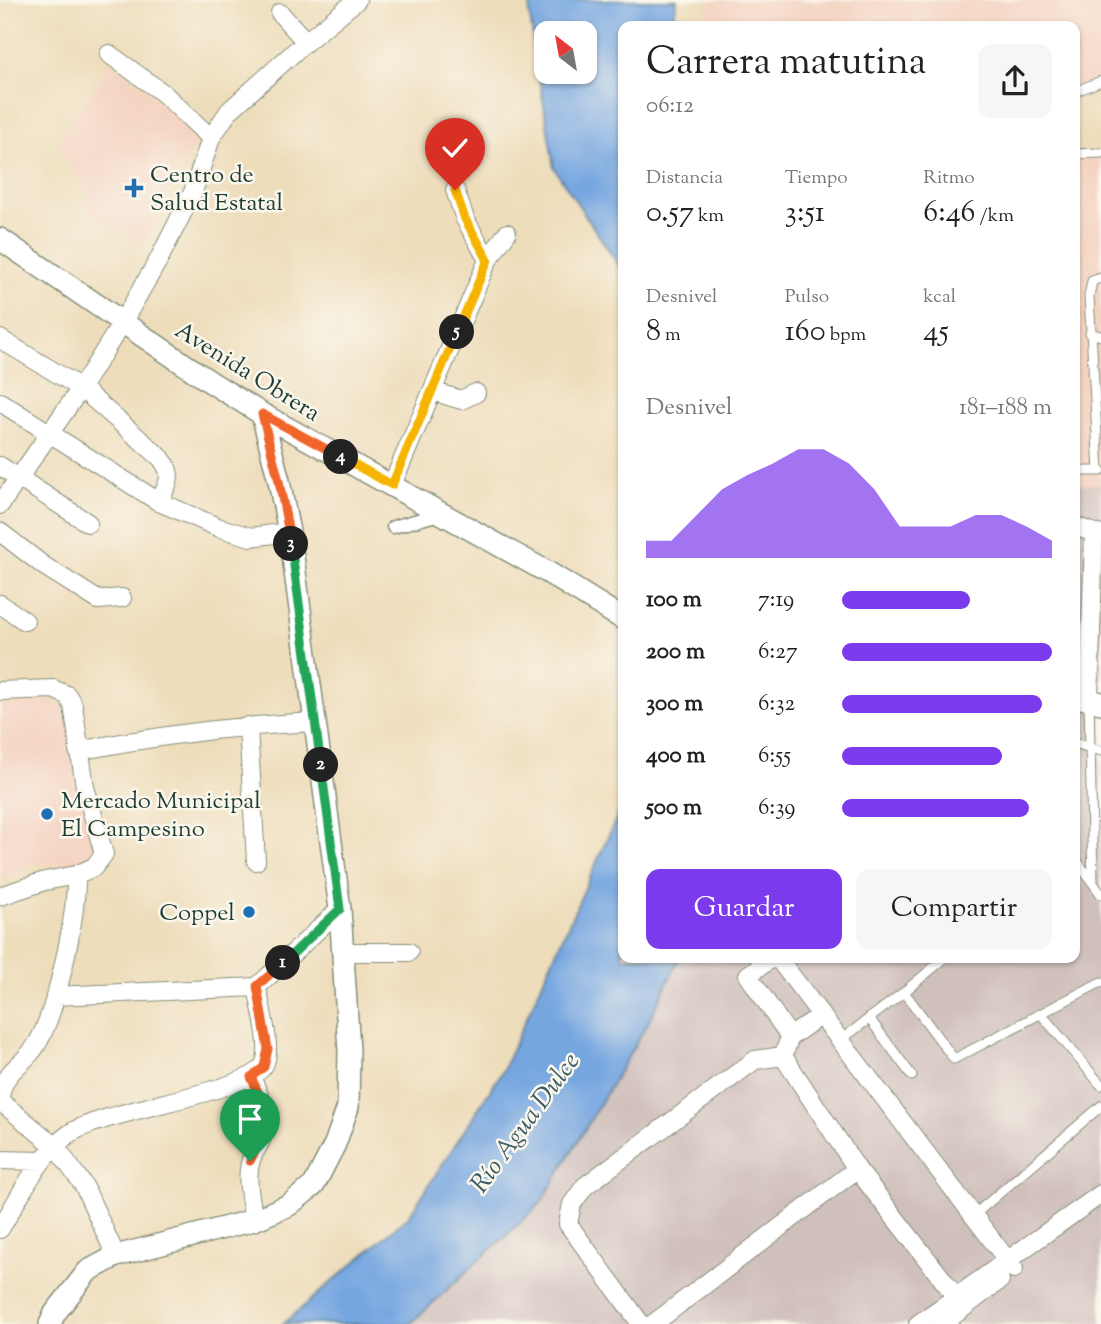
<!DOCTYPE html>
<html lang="es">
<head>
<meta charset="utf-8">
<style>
  body { margin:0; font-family:"Sorts Mill Goudy",serif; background:#f6f6f6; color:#222; height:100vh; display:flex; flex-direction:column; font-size:26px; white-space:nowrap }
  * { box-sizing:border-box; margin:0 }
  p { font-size:23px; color:#767676 }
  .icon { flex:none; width:38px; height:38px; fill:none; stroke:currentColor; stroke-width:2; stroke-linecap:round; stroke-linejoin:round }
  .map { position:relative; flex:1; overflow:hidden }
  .panel { position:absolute; left:618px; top:21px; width:462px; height:942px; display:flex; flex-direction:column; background:#fff; border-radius:14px; box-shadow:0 2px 5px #0004 }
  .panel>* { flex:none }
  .needle { width:46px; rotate:329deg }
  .controls { position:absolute; left:534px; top:21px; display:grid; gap:14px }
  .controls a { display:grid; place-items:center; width:63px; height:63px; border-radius:14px; background:#fff; box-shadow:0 2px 5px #0004; font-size:35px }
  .pin { position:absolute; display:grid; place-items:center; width:60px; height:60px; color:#fff; margin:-72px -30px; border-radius:50% 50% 50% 0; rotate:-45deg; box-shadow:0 0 7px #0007 }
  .pin .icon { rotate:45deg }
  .km { position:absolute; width:35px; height:35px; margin:-18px; border-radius:50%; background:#222; color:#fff; font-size:19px; line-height:35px; text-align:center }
  .round { display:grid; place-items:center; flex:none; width:74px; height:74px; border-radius:14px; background:#f6f6f6 }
  .summary { display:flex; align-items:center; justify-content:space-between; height:119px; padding:0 28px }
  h1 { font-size:38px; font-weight:600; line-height:52px }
  .metrics { display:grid; grid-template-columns:repeat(3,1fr); gap:10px; height:119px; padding:7px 28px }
  .metrics div { display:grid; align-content:center }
  .metrics b { font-size:30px; font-weight:600 }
  .metrics small { font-size:19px; font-weight:400 }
  .metrics p { font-size:19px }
  .chart { height:196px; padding:14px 28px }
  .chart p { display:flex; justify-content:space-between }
  .chart svg { width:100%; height:126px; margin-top:7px; fill:#7c3aed; opacity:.7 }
  .primary-button { display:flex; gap:14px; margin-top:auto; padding:14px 28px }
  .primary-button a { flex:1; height:80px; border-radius:14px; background:#7c3aed; color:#fff; font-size:28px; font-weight:600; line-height:80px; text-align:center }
  .primary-button a+a { background:#f6f6f6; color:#222 }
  ul { padding:0 28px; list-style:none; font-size:23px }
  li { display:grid; grid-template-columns:112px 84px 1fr; align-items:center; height:52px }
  li i { height:18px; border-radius:9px; background:#7c3aed }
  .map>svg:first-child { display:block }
  .built { fill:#f4d3c1 }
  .industrial { fill:#d0c0bc }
  .water { fill:#76a6e0; stroke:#4a728a; stroke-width:2; fill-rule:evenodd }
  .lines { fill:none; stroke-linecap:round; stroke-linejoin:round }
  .service-casing { stroke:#868d78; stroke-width:11 }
  .pedestrian-casing { stroke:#868d78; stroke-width:15 }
  .minor-casing { stroke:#868d78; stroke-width:20 }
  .tertiary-casing { stroke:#868d78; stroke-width:24 }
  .service { stroke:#fff; stroke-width:9 }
  .pedestrian { stroke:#fff; stroke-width:12 }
  .minor { stroke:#fff; stroke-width:18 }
  .tertiary { stroke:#fff; stroke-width:21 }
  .split-1-casing { stroke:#fff; stroke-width:14 }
  .split-2-casing { stroke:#fff; stroke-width:14 }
  .split-3-casing { stroke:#fff; stroke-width:14 }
  .split-4-casing { stroke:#fff; stroke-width:14 }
  .split-5-casing { stroke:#fff; stroke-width:14 }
  .split-6-casing { stroke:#fff; stroke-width:14 }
  .split-1 { stroke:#f0652b; stroke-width:9 }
  .split-2 { stroke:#22a559; stroke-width:9 }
  .split-3 { stroke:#22a559; stroke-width:9 }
  .split-4 { stroke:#f0652b; stroke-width:9 }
  .split-5 { stroke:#f5b400; stroke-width:9 }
  .split-6 { stroke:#f5b400; stroke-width:9 }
  .poi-dot { fill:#1f6fb2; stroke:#fbf7ec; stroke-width:2.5 }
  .labels { text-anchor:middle; stroke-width:5; stroke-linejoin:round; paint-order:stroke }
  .poi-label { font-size:24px; fill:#1f3d34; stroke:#fbf7ec; text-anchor:start }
  .street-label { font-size:24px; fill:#1f3d34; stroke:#fbf7ec }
  .water-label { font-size:26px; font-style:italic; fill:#395c68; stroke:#fbf7ec }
</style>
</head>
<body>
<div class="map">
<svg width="1101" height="1324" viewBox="0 0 1101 1324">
  <rect width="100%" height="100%" fill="#fbf7ec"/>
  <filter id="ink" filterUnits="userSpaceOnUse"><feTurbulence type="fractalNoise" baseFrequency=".0143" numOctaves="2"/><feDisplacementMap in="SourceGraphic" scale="14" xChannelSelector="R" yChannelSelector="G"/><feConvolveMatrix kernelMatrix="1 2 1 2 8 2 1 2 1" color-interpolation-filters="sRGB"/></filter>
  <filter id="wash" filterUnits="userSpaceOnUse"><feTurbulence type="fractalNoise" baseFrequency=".00686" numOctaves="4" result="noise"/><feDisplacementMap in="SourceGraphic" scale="28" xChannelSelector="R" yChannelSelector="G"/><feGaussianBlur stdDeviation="1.57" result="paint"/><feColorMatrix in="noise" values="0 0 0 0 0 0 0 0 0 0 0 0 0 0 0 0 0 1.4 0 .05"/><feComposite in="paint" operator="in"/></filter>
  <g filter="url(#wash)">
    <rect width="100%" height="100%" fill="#edb"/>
    <path class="built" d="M 709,0 L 1101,0 L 1101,86 L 1075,97 L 1074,26 L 704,26 Z
      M 112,63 L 197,130 L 198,140 L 189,158 L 132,128 L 111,166 L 132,131 L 188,160 L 187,165 L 178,165 L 144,245 L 88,210 L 93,201 L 57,141 Z
      M 1074,154 L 1101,154 L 1101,484 L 1075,485 Z
      M 52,702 L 71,713 L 108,847 L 82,869 L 58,864 L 33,864 L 0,878 L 0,703 Z"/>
    <path class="industrial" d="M 1101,484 L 1101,1324 L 410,1324 L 541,1203 L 648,1023 L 680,957 L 1074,957 L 1075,485 Z"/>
    <path class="water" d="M 533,0 L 677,0 L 672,26 L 623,26 L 623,272 L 554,168 L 529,12 ZM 546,33 L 584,33 L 584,72 L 546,72 Z
      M 623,804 L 623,957 L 680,957 L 648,1023 L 541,1203 L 410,1324 L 283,1324 L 409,1216 L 502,1072 Z"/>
  </g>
  <g filter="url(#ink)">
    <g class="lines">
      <g class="service-casing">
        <path id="service" d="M 1074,92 L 1101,81
          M 1074,154 L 1101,153
          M 1090,333 L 1101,336
          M 1074,471 L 1101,471
          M 1099,471 L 1089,296 L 1092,281 L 1101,278
          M 1089,700 L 1093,881
          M 1074,743 L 1101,751
          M 1074,857 L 1101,894
          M 904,992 L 946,957
          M 1041,1014 L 1101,1085
          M 869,1018 L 912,1076
          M 841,1040 L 904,992 L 954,1059 L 1101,982
          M 974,1215 L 1101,1106"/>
      </g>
      <g class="pedestrian-casing">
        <path id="pedestrian" d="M 393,527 L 443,513"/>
      </g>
      <g class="minor-casing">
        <path id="minor" d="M 280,13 L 306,42
          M 109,54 L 163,93 L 211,138
          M 455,190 L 465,219 L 488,260
          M 0,339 L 81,388 L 161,458 C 175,476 168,483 159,502
          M 432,391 L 461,400 L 476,393
          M 0,402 L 159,502 L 220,528 L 251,537 L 289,532
          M 0,466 L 88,523
          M 392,485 L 488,260 L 507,233
          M 0,505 L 81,388 L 122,323 L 159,259 L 193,192 L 211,138 L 229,111 L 301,46 L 357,0
          M 1074,526 L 1101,535
          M 0,532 L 44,566 L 98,600 L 122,598
          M 0,604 L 25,621
          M 0,691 L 53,689 L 67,695 L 73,705 L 85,787 L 104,854 L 94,867 L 76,875 L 45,881 L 0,896
          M 1089,699 L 1094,533
          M 248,726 L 256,861
          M 78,751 C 159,735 232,726 315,722
          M 344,952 L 409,952
          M 773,957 L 748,975 L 790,1037 L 783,1056 L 857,1169 L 964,1307
          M 777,957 L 1014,1269
          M 55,996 L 257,987 L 340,909
          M 790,1037 L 821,1015
          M 251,1077 C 261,1099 270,1116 261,1140 C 258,1147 253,1153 251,1160 C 245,1178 251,1202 254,1220
          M 0,1096 C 5,1068 25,1065 37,1044 C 57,1010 77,915 76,875
          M 0,1101 L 56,1147 L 84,1186 L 116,1256
          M 0,1160 L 42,1161
          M 0,1229 C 20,1197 38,1156 69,1134 C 103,1110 250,1092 264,1065 C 273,1047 260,1007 257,987
          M 641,1324 L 568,1224 L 572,1204 L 585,1186 L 755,1060 L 783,1056
          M 653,1324 L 857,1169
          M 918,1324 L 1101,1194
          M 942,1324 L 1000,1280"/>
      </g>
      <g class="tertiary-casing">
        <path id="tertiary" d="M 0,239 L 209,381 L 262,414 L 549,573 L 623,619
          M 1074,696 L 1101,703
          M 50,1324 L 55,1313 L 88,1271 L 116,1256 L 254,1220 L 289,1205 L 314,1185 L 335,1144 L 348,1107 L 349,1050 L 340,909 L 291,542 L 279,481 L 262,414"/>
      </g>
      <use href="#service" class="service"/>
      <use href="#pedestrian" class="pedestrian"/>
      <use href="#minor" class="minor"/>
      <use href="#tertiary" class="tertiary"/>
    </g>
  </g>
  <g class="lines" filter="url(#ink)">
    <g class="split-1-casing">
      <path id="split-1" d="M 250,1161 C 270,1122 269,1115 251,1077 L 264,1067 L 268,1049 L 257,986 L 283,963"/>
    </g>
    <g class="split-2-casing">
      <path id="split-2" d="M 283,963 L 340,909 L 321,765"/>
    </g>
    <g class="split-3-casing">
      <path id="split-3" d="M 291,544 L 321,765"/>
    </g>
    <g class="split-4-casing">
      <path id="split-4" d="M 291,544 L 279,481 L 262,414 L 341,457"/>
    </g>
    <g class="split-5-casing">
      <path id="split-5" d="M 341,457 L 392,485 L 457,332"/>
    </g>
    <g class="split-6-casing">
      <path id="split-6" d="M 455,190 L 465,219 L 488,260 L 457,332"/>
    </g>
    <use href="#split-1" class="split-1"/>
    <use href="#split-2" class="split-2"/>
    <use href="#split-3" class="split-3"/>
    <use href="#split-4" class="split-4"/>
    <use href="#split-5" class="split-5"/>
    <use href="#split-6" class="split-6"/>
  </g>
  <g class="poi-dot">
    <path d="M130.5 177.5h7v7h7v7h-7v7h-7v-7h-7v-7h7z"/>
    <circle cx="47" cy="814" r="7"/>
    <circle cx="249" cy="912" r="7"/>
  </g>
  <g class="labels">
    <g class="poi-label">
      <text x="150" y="182">Centro de<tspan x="150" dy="28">Salud Estatal</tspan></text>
      <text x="61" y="808">Mercado Municipal<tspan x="61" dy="28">El Campesino</tspan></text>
      <text x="235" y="920" text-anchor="end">Coppel</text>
    </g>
    <g class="street-label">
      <text transform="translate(248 371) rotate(32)" y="8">Avenida Obrera</text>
    </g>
    <g class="water-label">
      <text transform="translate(524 1122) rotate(-54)" y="9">Río Agua Dulce</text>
    </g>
  </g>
</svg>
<div class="controls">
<a><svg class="needle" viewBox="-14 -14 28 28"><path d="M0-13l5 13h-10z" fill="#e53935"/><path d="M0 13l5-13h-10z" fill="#767676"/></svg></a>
</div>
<div class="pin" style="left:250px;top:1161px;background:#1e9e55"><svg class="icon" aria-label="arrive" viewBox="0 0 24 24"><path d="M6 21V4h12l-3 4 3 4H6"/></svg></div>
<div class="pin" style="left:455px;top:190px;background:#d93025"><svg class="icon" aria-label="check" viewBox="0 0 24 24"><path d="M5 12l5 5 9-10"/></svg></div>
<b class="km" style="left:283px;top:963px">1</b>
<b class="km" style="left:321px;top:765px">2</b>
<b class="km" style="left:291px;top:544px">3</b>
<b class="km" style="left:341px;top:457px">4</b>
<b class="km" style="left:457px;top:332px">5</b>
<section class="panel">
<div class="summary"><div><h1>Carrera matutina</h1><p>06:12</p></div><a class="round"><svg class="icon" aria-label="share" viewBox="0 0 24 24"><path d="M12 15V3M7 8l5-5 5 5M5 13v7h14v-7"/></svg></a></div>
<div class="metrics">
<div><p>Distancia</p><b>0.57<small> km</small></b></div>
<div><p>Tiempo</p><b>3:51</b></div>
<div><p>Ritmo</p><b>6:46<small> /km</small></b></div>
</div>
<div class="metrics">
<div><p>Desnivel</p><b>8<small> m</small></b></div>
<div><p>Pulso</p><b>160<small> bpm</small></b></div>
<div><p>kcal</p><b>45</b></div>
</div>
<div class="chart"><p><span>Desnivel</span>181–188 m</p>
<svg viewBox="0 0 160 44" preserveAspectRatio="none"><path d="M0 44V38L10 38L20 29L30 20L40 15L50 11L60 6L70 6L80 11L90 20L100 33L110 33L120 33L130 29L140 29L150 33L160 38V44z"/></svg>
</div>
<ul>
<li><b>100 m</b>7:19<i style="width:61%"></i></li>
<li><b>200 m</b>6:27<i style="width:100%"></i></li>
<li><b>300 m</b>6:32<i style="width:95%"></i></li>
<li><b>400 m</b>6:55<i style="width:76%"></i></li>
<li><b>500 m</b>6:39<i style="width:89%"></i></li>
</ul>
<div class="primary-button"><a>Guardar</a><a>Compartir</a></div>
</section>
</div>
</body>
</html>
